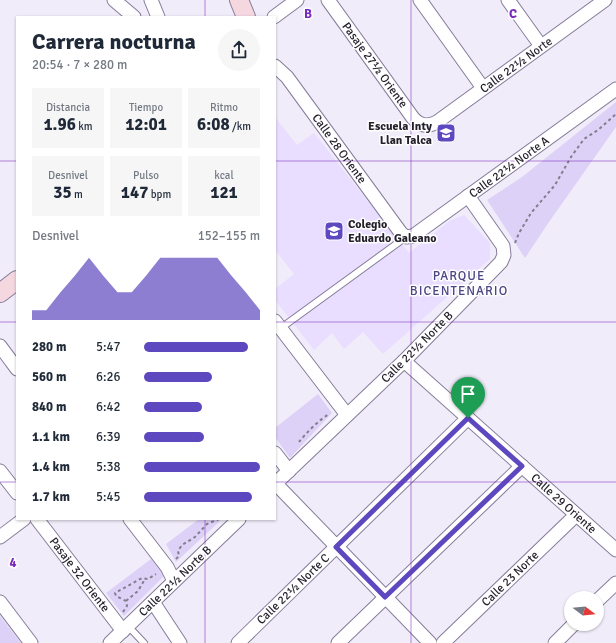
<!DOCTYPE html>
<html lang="es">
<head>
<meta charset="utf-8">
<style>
  body { margin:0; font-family:Signika,sans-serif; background:#f6f6f7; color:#1f2937; height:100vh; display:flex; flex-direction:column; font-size:15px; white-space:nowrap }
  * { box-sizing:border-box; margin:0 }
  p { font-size:13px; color:#747a83 }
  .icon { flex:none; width:22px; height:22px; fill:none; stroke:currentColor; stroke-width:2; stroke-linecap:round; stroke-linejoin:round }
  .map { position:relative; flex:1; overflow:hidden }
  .sheet { position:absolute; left:16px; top:16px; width:260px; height:504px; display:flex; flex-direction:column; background:#fff; border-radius:0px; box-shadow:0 1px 3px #0004 }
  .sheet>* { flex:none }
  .needle { width:26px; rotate:106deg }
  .fabs { position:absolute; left:564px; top:591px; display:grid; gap:8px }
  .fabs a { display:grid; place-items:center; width:40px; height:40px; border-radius:50%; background:#fff; box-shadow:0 1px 3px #0004; font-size:20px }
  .pin { position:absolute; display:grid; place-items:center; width:34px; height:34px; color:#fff; margin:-41px -17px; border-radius:50% 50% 50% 0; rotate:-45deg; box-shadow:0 0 4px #0007 }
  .pin .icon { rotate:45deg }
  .round { display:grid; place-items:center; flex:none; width:42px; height:42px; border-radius:21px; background:#f6f6f7 }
  .head { display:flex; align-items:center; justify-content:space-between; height:68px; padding:0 16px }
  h1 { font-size:22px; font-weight:700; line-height:30px }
  .figures { display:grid; grid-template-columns:repeat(3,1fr); gap:6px; height:68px; padding:4px 16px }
  .figures div { display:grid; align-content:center; border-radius:0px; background:#f6f6f7; text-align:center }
  .figures b { font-size:17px; font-weight:700 }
  .figures small { font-size:11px; font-weight:400 }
  .figures p { font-size:11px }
  .chart { height:112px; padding:8px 16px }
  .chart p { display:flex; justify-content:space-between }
  .chart svg { width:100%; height:72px; margin-top:4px; fill:#5d48c0; opacity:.7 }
  ul { padding:0 16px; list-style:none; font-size:13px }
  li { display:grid; grid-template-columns:64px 48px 1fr; align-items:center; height:30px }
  li i { height:10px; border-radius:5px; background:#5d48c0 }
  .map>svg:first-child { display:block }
  .built { fill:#e9deff }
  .green { fill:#ded1f7 }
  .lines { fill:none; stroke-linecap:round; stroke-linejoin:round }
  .lane-casing { stroke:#867c9a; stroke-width:8 }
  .street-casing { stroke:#867c9a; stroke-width:15 }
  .secondary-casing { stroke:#867c9a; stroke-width:20 }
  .path { stroke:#837e8b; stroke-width:2; stroke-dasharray:3 3; stroke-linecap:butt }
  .lane { stroke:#fff; stroke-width:6 }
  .street { stroke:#fff; stroke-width:13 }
  .secondary { stroke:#f5d7e0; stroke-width:18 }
  .route-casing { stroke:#fff; stroke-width:8 }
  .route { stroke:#5d48c0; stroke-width:5 }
  .grid { fill:none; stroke:#7b2cbf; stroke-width:1; stroke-opacity:0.55 }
  .labels { text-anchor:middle; stroke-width:3; stroke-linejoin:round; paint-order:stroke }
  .street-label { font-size:12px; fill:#231f2b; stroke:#fff }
  .poi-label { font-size:12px; font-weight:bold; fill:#231f2b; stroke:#fff; text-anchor:end }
  .neighbourhood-label { font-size:13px; letter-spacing:1px; fill:#4b4583; stroke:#fff }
  .grid-label { font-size:13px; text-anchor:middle; font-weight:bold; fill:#7b2cbf; stroke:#fff; stroke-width:3; stroke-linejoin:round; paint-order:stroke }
</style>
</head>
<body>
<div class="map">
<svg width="616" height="643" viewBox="0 0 616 643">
  <rect width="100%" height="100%" fill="#f1ecfa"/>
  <path class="built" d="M 275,117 L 297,145 L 314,133 L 409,253 L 451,220 L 464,215 L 490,243 L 490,259 L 383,354 L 363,332 L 344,349 L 332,333 L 314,350 L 275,300 L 275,289 L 294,274 L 275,250 Z"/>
  <path class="green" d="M 616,102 L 616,127 L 549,222 L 525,258 L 487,200 L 522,177 Z
    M 318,394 L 332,413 L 290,458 L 275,437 L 275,428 Z
    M 199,519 L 219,519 L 220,521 L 176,562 L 166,544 Z
    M 151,559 L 165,575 L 124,616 L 106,593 Z
    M 0,616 L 21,643 L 0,643 Z"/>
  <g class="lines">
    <g class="lane-casing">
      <path id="lane" d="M 281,328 L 406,237
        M 128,626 L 144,643"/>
    </g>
    <g class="street-casing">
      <g id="street">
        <path d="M 114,0 L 134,17"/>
        <path d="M 151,0 L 158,17"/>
        <path d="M 328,0 L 413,118 C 420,126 428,127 437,122 L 605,0"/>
        <path d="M 420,0 L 483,88"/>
        <path d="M 508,0 L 541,46"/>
        <path d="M 274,17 L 297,0"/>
        <path id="s1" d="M 275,66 L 287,77 L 401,233 L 406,237 L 413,236 L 616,89"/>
        <path d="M 275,321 L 347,415"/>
        <path d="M 0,346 L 17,369"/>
        <path id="s2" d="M 404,361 L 616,550"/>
        <path d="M 275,453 L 289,471"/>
        <path d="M 0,471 L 17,493"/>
        <path d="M 275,484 L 404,361 L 501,262 L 504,255 L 503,246 L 468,196"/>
        <path d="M 276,484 L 430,643"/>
        <path id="s3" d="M 37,519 L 123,631"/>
        <path d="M 130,519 L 167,567 L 174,581"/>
        <path d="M 0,537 L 24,519"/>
        <path d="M 597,601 L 616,583"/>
        <path d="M 0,602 L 31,643"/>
        <path d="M 153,602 L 180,643"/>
        <path d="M 110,643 L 239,519"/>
        <path d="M 238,643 L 468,418"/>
        <path d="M 338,643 L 522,466"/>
        <path id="s4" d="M 443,643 L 576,515"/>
        <path d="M 555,643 L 574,624"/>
      </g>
    </g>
    <g class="secondary-casing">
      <path id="secondary" d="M 239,0 L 246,17
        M 0,293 L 17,280"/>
    </g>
    <path class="path" d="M 515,243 L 519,233 L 531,213 L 555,185 L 571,157 L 584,139 L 598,130 L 616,114
      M 299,442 C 306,433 319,420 329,414
      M 176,559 L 179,556 L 178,551 L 182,545 L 195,537 L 207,524 L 219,519
      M 126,601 L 138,591 L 145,579
      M 123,612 L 127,606 L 126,601 L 116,596 L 115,593 L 142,578 L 148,579 L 156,574"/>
    <use href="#lane" class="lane"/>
    <use href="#street" class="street"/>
    <use href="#secondary" class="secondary"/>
  </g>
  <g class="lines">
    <g class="route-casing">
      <path id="route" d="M 468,418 L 522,466 L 385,597 L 336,547 Z"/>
    </g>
    <use href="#route" class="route"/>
  </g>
  <path class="grid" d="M 205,0 L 205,17M 411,0 L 411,643M 0,161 L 17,161M 275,161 L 616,161M 0,322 L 17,322M 275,322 L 616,322M 0,482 L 17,482M 275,482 L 616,482M 205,519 L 205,643"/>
  <defs>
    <g id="school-square" transform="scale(1)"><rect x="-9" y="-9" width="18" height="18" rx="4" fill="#5d48c0" stroke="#fff"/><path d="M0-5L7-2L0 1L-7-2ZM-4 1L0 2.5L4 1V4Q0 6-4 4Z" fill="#fff"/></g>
  </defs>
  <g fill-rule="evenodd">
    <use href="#school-square" x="446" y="133"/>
    <use href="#school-square" x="334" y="231"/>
  </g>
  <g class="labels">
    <g class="street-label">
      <text transform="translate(375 65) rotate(54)" y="4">Pasaje 27½ Oriente</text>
      <text transform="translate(516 65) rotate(-36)" y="4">Calle 22½ Norte</text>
      <text dy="4" stroke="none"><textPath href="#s1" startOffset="105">Calle 28 Oriente</textPath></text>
      <text transform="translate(509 167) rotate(-36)" y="4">Calle 22½ Norte A</text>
      <text transform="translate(417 347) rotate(-45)" y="4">Calle 22½ Norte B</text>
      <text dy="4" stroke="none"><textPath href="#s2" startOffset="214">Calle 29 Oriente</textPath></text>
      <text dy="4" stroke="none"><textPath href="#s3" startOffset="70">Pasaje 32 Oriente</textPath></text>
      <text dy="4" stroke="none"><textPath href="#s4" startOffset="93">Calle 23 Norte</textPath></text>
      <text transform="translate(175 581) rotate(-44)" y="4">Calle 22½ Norte B</text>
      <text transform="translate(293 589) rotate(-44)" y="4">Calle 22½ Norte C</text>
    </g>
    <g class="poi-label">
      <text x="432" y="130">Escuela Inty<tspan x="432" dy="14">Llan Talca</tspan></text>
      <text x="348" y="228" text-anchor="start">Colegio<tspan x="348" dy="14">Eduardo Galeano</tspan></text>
    </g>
    <g class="neighbourhood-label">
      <text x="459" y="280">PARQUE<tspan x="459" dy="15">BICENTENARIO</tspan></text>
    </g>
  </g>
  <g class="grid-label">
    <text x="308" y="18">B</text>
    <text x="513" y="18">C</text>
    <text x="13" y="567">4</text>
  </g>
</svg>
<div class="fabs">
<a><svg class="needle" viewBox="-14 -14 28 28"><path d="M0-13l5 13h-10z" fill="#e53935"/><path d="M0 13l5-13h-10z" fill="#747a83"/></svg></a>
</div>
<div class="pin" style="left:468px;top:418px;background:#1e9e55"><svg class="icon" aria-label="arrive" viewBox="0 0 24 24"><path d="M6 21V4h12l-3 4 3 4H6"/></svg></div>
<section class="sheet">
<div class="head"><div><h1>Carrera nocturna</h1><p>20:54 · 7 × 280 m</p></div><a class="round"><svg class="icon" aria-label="share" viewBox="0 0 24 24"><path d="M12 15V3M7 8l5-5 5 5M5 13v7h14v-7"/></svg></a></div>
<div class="figures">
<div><p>Distancia</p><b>1.96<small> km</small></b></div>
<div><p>Tiempo</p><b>12:01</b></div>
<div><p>Ritmo</p><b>6:08<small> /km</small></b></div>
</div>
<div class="figures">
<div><p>Desnivel</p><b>35<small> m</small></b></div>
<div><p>Pulso</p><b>147<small> bpm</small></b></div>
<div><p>kcal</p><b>121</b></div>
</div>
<div class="chart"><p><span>Desnivel</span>152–155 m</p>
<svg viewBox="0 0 160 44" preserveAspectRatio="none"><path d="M0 44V38L10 38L20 27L30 17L40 6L50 17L60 27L70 27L80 17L90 6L100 6L110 6L120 6L130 6L140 17L150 27L160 38V44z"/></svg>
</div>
<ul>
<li><b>280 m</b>5:47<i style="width:90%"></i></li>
<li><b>560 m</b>6:26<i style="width:59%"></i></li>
<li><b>840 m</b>6:42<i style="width:50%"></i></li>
<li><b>1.1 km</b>6:39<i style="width:52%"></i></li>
<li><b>1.4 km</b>5:38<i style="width:100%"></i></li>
<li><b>1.7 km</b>5:45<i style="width:93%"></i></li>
</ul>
</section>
</div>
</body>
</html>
